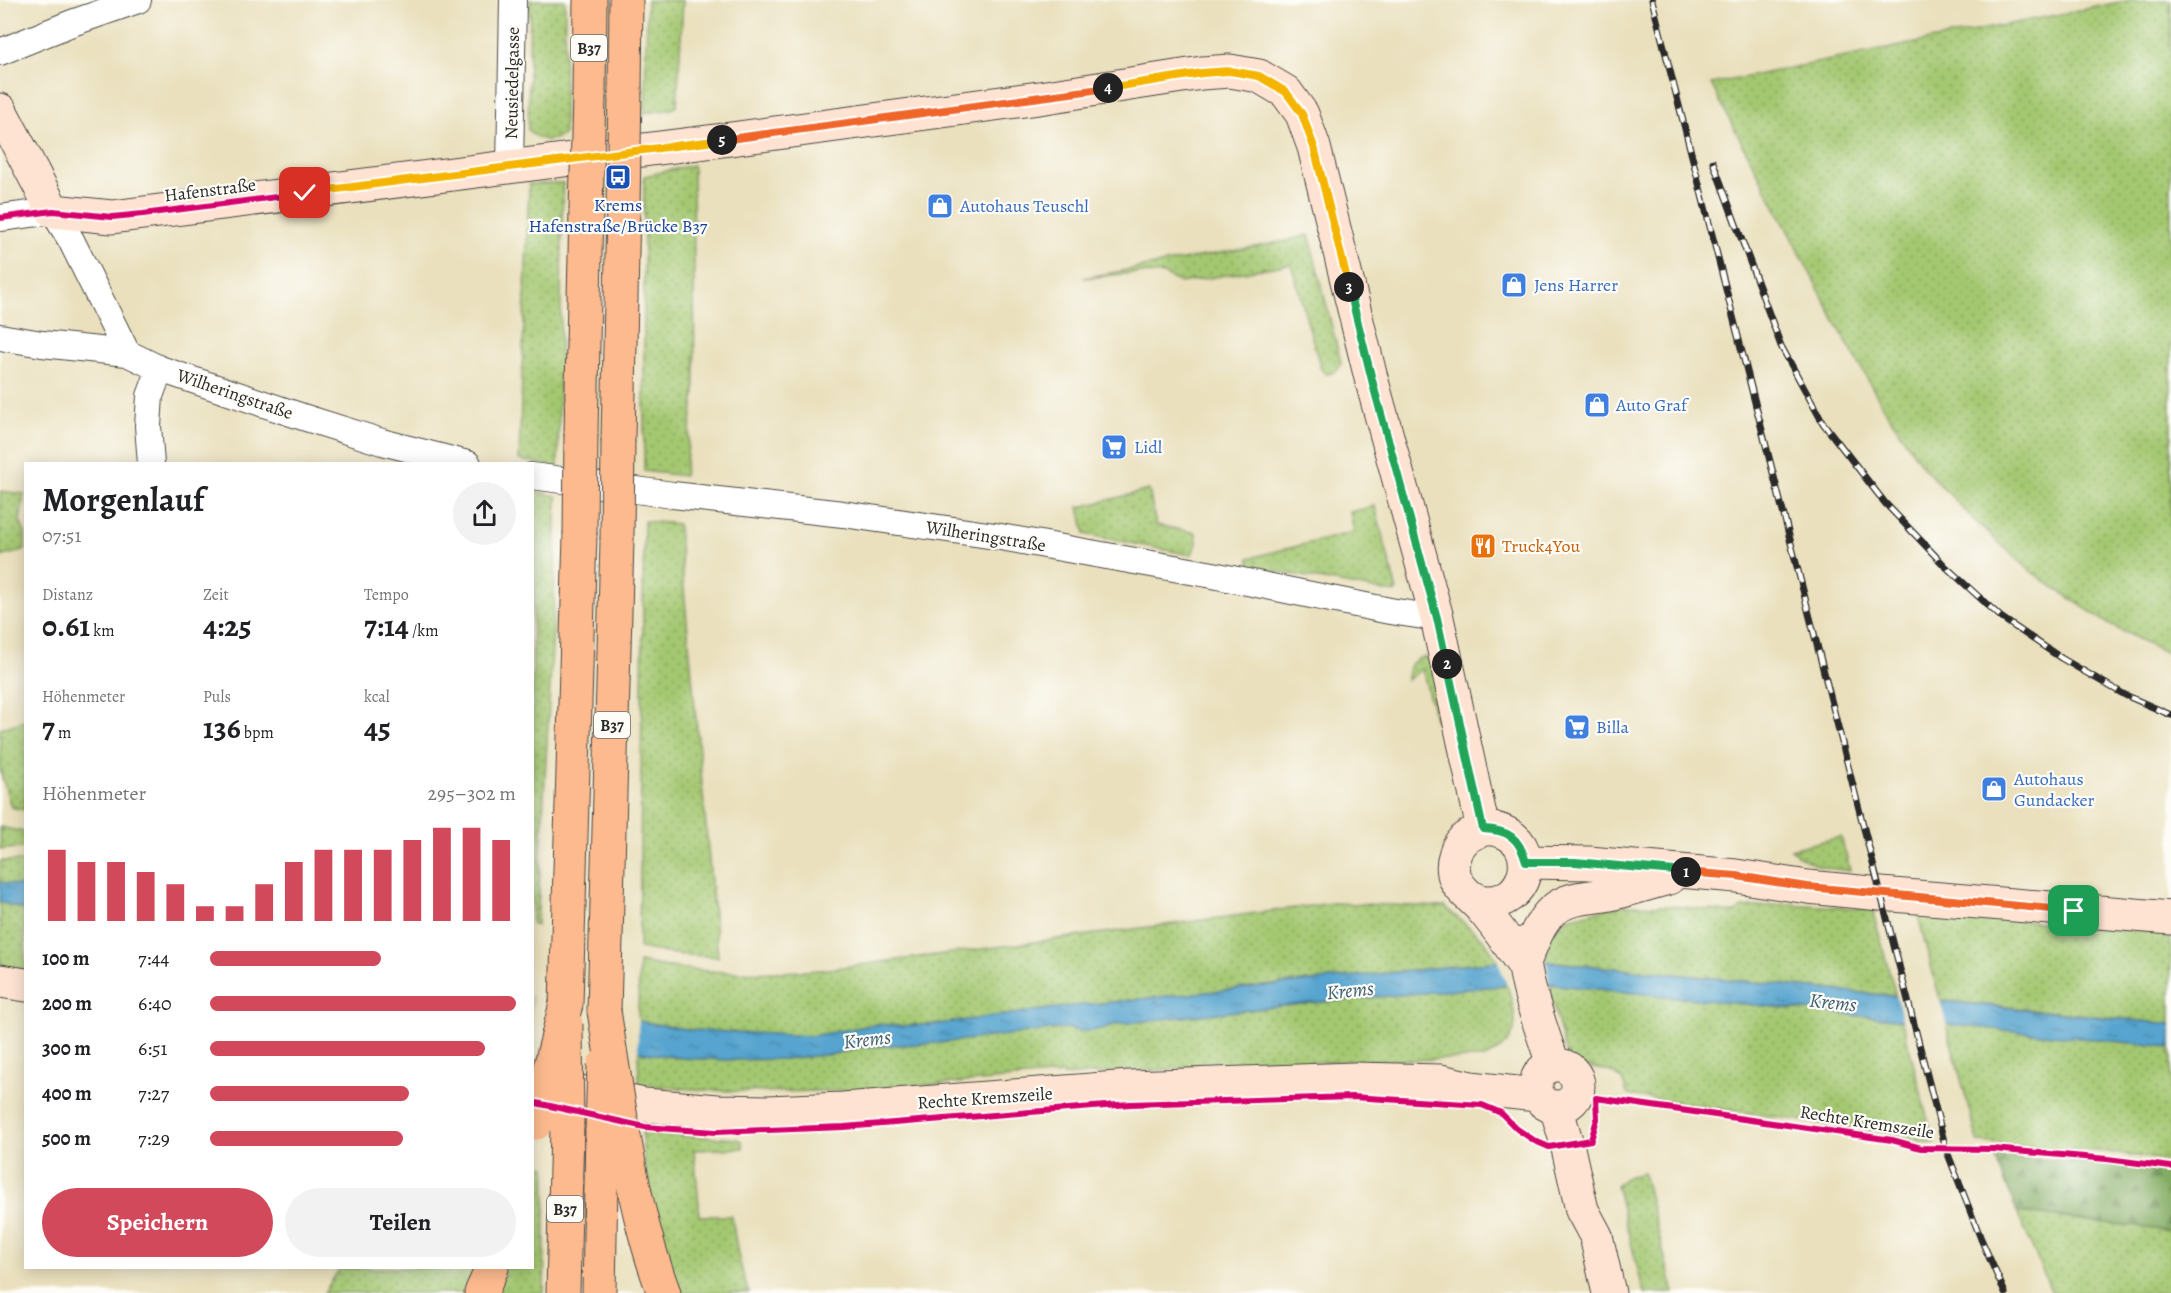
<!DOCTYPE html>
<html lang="de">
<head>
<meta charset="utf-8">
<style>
  body { margin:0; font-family:Alegreya,serif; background:#f2f2f2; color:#202124; height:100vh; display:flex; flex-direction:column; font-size:22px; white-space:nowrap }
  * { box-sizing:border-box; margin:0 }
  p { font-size:20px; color:#757577 }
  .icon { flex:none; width:33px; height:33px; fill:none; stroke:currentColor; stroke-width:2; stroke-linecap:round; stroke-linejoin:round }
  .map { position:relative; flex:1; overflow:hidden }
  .side { position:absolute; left:24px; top:462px; width:510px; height:807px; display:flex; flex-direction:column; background:#fff; border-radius:0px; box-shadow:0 3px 15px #0003 }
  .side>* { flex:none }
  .pin { position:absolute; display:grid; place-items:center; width:51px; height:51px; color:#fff; margin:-26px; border-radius:12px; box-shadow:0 3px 9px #0006 }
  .km { position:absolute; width:30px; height:30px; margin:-15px; border-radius:50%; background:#222; color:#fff; font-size:16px; line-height:30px; text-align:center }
  .round { display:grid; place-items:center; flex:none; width:63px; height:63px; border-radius:32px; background:#f2f2f2 }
  .summary { display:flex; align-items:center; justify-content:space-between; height:102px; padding:0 18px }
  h1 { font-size:33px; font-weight:700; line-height:45px }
  .figures { display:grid; grid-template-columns:repeat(3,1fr); gap:9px; height:102px; padding:6px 18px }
  .figures div { display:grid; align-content:center }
  .figures b { font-size:30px; font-weight:700 }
  .figures small { font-size:16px; font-weight:400 }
  .figures p { font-size:16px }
  .chart { height:168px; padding:12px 18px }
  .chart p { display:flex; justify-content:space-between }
  .chart svg { width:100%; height:108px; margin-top:6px; stroke:#d1495b; stroke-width:6 }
  .primary-button { display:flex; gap:12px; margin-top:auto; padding:12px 18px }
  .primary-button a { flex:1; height:69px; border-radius:36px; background:#d1495b; color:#fff; font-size:24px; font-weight:700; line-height:69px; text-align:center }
  .primary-button a+a { background:#f2f2f2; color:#202124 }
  ul { padding:0 18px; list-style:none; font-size:20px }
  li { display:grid; grid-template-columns:96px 72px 1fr; align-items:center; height:45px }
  li i { height:15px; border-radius:8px; background:#d1495b }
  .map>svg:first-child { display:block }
  .green { fill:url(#green-dots); stroke:#687a4e; stroke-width:1.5 }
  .forest { fill:url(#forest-firs); stroke:#576c47; stroke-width:1.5 }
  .water { fill:url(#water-ripples); stroke:#40687d; stroke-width:1.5 }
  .pier { fill:#eae0bd }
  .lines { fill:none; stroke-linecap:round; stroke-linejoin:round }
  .street-casing { stroke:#484641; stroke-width:28 }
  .secondary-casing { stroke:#484641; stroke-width:35 }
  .primary-casing { stroke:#484641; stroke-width:35 }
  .highway-casing { stroke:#484641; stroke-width:35 }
  .street { stroke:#fff; stroke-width:26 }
  .secondary { stroke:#fee3d2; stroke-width:33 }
  .primary { stroke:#fcba8e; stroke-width:33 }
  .highway { stroke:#fcba8e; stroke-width:33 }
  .rail-casing { stroke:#2b2b2b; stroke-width:7 }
  .rail { stroke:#fdfcf7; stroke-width:4.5; stroke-dasharray:14; stroke-linecap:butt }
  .primary-bridge-casing { stroke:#484641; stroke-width:35; stroke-linecap:butt }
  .highway-bridge-casing { stroke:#484641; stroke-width:35; stroke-linecap:butt }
  .primary-bridge { stroke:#fcba8e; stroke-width:33 }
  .highway-bridge { stroke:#fcba8e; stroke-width:33 }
  .cycleway-casing { stroke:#fdfcf7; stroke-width:10 }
  .cycleway { stroke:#d6006c; stroke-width:6 }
  .split-1-casing { stroke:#fff; stroke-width:12 }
  .split-2-casing { stroke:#fff; stroke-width:12 }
  .split-3-casing { stroke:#fff; stroke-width:12 }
  .split-4-casing { stroke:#fff; stroke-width:12 }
  .split-5-casing { stroke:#fff; stroke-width:12 }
  .split-6-casing { stroke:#fff; stroke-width:12 }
  .split-1 { stroke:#f0652b; stroke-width:8 }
  .split-2 { stroke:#22a559; stroke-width:8 }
  .split-3 { stroke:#22a559; stroke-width:8 }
  .split-4 { stroke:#f5b400; stroke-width:8 }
  .split-5 { stroke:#f0652b; stroke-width:8 }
  .split-6 { stroke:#f5b400; stroke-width:8 }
  .labels { text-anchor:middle; stroke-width:4.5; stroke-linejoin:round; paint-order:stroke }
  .shield { fill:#fdfcf7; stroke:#6a6a68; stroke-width:1.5 }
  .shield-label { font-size:16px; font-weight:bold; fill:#2b2b2b }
  .street-label { font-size:18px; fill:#2b2b2b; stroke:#fdfcf7 }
  .transit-label { font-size:18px; fill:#164399; stroke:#fdfcf7 }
  .shop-label { font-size:18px; fill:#366cbe; stroke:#fdfcf7; text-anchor:start }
  .food-label { font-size:18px; fill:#c56008; stroke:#fdfcf7; text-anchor:start }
  .water-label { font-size:20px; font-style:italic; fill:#3c5b6d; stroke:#fdfcf7 }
</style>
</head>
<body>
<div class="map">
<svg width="2171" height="1293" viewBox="0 0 2171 1293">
  <defs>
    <pattern id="green-dots" width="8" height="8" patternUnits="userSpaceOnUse" patternTransform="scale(1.5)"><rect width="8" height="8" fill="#a4c871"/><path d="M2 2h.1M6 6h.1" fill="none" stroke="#86a35d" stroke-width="1.8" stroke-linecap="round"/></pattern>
    <pattern id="forest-firs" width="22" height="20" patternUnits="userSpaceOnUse" patternTransform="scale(1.5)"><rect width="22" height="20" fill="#83ac63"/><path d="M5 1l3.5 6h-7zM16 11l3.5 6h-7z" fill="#6b8c52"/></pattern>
    <pattern id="water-ripples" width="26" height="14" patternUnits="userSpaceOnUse" patternTransform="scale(1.5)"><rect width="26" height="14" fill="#56a4cf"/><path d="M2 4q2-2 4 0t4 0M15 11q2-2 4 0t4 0" fill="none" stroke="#4786a8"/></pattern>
  </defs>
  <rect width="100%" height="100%" fill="#fdfcf7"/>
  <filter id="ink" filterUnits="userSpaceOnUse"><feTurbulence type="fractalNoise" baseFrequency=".0167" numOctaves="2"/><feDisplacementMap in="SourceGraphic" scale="12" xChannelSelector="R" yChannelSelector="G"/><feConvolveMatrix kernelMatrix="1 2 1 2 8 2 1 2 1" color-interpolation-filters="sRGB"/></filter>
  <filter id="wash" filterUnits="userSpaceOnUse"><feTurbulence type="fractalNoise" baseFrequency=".008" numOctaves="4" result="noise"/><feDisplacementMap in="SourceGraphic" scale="24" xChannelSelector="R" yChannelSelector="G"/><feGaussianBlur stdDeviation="1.35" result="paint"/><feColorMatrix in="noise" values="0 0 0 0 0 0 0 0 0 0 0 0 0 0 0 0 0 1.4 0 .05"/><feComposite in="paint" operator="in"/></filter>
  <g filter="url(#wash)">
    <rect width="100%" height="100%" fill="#eae0bd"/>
    <path class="green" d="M 530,0 L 565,0 L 564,134 C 551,144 539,141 528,130 Z
      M 647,0 L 683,0 L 677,106 L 672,109 L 645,113 Z
      M 2130,0 L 2171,0 L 2171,655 L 2110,625 L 2033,573 L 1977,523 L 1923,467 L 1885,410 L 1843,336 L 1711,84 Z
      M 693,165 L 695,392 L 684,476 L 644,471 L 644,176 Z
      M 563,183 L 558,467 L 519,460 L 529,184 Z
      M 1309,235 L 1341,363 C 1337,371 1335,373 1326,374 L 1321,369 L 1291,264 L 1180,283 L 1164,274 L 1135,273 L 1083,278 L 1281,242 Z
      M 1149,490 L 1156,525 L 1196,533 L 1197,544 L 1191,555 L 1085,534 L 1079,507 Z
      M 0,491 L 24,494 L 20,521 L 25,533 L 25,550 L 0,557 Z
      M 533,491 L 557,496 L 553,630 L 537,925 L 532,924 Z
      M 1375,506 L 1397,591 L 1395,593 L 1251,567 L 1249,558 L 1354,532 L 1350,512 Z
      M 644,521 L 678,524 L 718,957 L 672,954 L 639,948 Z
      M 1424,657 L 1430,660 C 1439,680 1441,701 1436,722 L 1422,669 L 1407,680 C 1407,668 1411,660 1424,657 Z
      M 25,721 L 26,721 L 25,810 L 11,807 L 0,770 L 0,728 Z
      M 0,827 L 25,832 L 25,848 L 0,849 Z
      M 1841,837 L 1850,870 C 1829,870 1807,865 1791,849 Z
      M 25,861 L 25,887 L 0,882 L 0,861 Z
      M 0,902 L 25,910 L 25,971 L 0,967 Z
      M 1333,903 L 1445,907 L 1485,941 L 1498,961 L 1064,1007 L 938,1024 L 901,1026 L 878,1024 L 811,1036 L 691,1030 L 638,1021 L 639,962 C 699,974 758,974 820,970 Z
      M 1788,904 L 1872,909 L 1896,996 L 1546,961 L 1547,943 L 1551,933 L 1568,918 L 1623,905 L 1674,906 L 1736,913 L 1742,908 Z
      M 1917,912 L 2171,933 L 2171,1024 L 1940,1000 Z
      M 1548,984 L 1902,1020 L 1934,1143 L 1922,1142 L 1893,1134 L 1628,1095 C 1625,1090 1625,1083 1620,1078 C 1608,1065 1581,1072 1567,1057 Z
      M 1507,985 C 1518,1022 1523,1038 1485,1058 L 1317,1062 L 1168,1069 L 1064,1076 L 1064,1074 C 922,1085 781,1102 639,1084 L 638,1052 L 682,1058 L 730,1060 L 784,1059 L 834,1054 L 861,1047 L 938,1043 L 1067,1028 C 1086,1034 1097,1031 1116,1024 L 1321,1002 Z
      M 1946,1024 L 2171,1047 L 2171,1161 L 2107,1152 L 1978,1142 Z
      M 642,1133 L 738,1139 L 742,1141 L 743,1148 L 694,1150 L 700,1216 L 732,1216 C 735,1242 740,1268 749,1293 L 677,1293 L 663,1259 L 644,1162 Z
      M 543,1166 L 546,1167 L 544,1293 L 494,1293 L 506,1268 L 532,1268 L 533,1186 L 539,1168 Z
      M 1643,1173 L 1674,1293 L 1644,1293 L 1616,1185 L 1627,1177 Z
      M 2017,1212 L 2171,1231 L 2171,1293 L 2052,1293 Z
      M 340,1268 L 480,1268 L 469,1293 L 324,1293 Z"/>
    <path class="forest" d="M 1994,1155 L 2106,1164 L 2171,1173 L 2171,1231 L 2017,1212 Z"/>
    <path class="water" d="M 0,882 L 25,887 L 25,910 L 0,902 Z
      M 1522,959 L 2171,1024 L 2171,1047 L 1548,984 L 1523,984 L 1321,1002 L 1116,1024 C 1097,1031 1086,1034 1067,1028 L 938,1043 L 861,1047 L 834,1054 L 784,1059 L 730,1060 L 682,1058 L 638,1052 L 533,1024 L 532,997 L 638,1021 L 691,1030 L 811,1036 L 878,1024 L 901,1026 L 938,1024 L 1064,1007 Z"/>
    <path class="pier" d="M 1521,956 L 1546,958 L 1549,987 L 1508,988 L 1497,959 Z
      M 1896,993 L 1939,997 L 1947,1027 L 1903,1023 Z
      M 532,994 L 638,1018 L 638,1055 L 532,1027 Z"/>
  </g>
  <g filter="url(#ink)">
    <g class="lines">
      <g class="street-casing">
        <path id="street" d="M 0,52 L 72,23 L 138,0
          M 510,167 L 513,0
          M 0,218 L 53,211 L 71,240 L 127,353
          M 0,337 L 42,344 L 127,353 L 160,369 L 306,418 L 382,442 L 468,464
          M 151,464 L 148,426 L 150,396 L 160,369
          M 532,476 L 673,495 L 843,514 L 995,536 L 1213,575 L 1390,611 L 1437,618"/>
      </g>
      <g class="secondary-casing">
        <path id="secondary" d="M 0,110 L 53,211 L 112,217 L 723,140 L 1039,98 L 1202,73 L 1230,71 L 1259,76 L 1286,92 L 1302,114 L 1314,147 L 1371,378 L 1437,618 L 1483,829
          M 1526,862 L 1589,863 L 1736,876 L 1808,887 L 1881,894 L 2171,918
          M 1469,896 C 1474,898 1481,902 1486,902 C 1525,905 1541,850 1506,833 C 1498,829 1488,827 1479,831 C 1467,835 1458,843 1455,856 C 1452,864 1453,875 1457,882 C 1463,893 1475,900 1482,909 C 1497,926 1510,946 1523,964
          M 1522,944 C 1525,986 1540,1025 1553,1064
          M 1523,964 C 1531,947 1538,924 1552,911 C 1567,897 1587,898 1605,895 C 1627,891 1648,883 1669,878
          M 0,981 L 26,985
          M1536 1086a21 21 0 1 1 42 0a21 21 0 1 1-42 0Z
          M 540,1084 L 644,1105 L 718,1111 L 768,1112 L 843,1109 L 1130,1087 L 1354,1079 L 1441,1081 L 1471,1088 L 1537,1095
          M 1556,1107 L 1567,1144 L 1582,1210 L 1596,1236 L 1609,1293"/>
      </g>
      <g class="primary-casing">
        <path id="primary" d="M 625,91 L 626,0
          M 589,96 L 590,0
          M 581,434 L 586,210
          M 618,439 L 623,206
          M 566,1004 L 580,535
          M 604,1011 L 617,540
          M 563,1293 L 567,1126
          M 599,1293 L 602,1129"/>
      </g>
      <g class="highway-casing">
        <path id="highway" d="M 623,1131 C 633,1187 644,1240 664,1293
          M 481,1293 L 492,1268"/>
      </g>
      <use href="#street" class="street"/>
      <use href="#secondary" class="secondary"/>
      <use href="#primary" class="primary"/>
      <use href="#highway" class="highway"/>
      <g class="rail-casing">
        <path id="rail" d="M 1652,0 L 1946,1149 L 1981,1239 L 2005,1293
          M 1713,162 L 1781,346 L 1823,423 L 1885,503 L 1945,566 L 2002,618 L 2061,658 L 2125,695 L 2171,715"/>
      </g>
      <use href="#rail" class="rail"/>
      <g class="primary-bridge-casing">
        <path id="primary-bridge" d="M 623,206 L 625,91
          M 586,210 L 589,96
          M 580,535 L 581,434
          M 617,540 L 618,439
          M 566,1024 L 567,1126
          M 602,1129 L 604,1065"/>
      </g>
      <g class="highway-bridge-casing">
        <path id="highway-bridge" d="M 604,1011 L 623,1131
          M 536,1123 L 566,1004"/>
      </g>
      <use href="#primary-bridge" class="primary-bridge"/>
      <use href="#highway-bridge" class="highway-bridge"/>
      <g class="cycleway-casing">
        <path id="cycleway" d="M 0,218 L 53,211 L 112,217 L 143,214 L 723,140 L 1039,98 L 1202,73 L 1230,71 L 1259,76 L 1286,92 L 1302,114 L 1314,147 L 1371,378 L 1437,618 L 1483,829
          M 532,1102 L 645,1127 L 716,1132 L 844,1127 L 1130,1104 L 1352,1097 L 1482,1105 L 1501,1113 L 1517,1129 L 1535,1141 L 1549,1147 L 1591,1140 L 1597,1119 L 1596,1098 L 1892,1140 L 1921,1148 L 1993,1149 L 2107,1159 L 2171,1167"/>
      </g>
      <use href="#cycleway" class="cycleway"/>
    </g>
  </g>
  <g class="lines" filter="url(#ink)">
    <g class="split-1-casing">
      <path id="split-1" d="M 1686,872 L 1737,876 L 1808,887 L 2074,911"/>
    </g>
    <g class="split-2-casing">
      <path id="split-2" d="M 1447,664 L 1483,829 C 1508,830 1519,837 1526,862 L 1575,862 L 1686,872"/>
    </g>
    <g class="split-3-casing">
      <path id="split-3" d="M 1349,287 L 1375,392 L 1437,618 L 1447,664"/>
    </g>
    <g class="split-4-casing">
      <path id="split-4" d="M 1108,88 L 1202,73 L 1230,71 L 1259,76 L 1286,92 L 1302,114 L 1314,147 L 1349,287"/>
    </g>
    <g class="split-5-casing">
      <path id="split-5" d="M 722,140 L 1108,88"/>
    </g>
    <g class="split-6-casing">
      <path id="split-6" d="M 305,193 L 722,140"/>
    </g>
    <use href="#split-1" class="split-1"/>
    <use href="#split-2" class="split-2"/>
    <use href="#split-3" class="split-3"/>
    <use href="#split-4" class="split-4"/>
    <use href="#split-5" class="split-5"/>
    <use href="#split-6" class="split-6"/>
  </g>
  <defs>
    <g id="bus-square" transform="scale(1.35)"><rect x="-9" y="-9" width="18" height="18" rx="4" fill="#1a4fb4" stroke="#fdfcf7"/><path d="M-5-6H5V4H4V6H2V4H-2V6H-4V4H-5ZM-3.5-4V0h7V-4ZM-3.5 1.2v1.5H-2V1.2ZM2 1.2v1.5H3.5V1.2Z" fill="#fff"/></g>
    <g id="shop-square" transform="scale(1.35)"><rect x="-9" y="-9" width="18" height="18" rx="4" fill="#3f7fe0" stroke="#fdfcf7"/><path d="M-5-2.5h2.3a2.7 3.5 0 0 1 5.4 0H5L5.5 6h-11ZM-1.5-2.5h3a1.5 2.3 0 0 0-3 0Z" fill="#fff"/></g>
    <g id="supermarket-square" transform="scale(1.35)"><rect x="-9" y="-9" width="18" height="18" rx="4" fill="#3f7fe0" stroke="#fdfcf7"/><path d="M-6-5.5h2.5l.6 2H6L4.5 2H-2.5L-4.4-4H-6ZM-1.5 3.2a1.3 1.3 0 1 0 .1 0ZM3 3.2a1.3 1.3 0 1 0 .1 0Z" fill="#fff"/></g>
    <g id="restaurant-square" transform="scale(1.35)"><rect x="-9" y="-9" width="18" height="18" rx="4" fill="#e8710a" stroke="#fdfcf7"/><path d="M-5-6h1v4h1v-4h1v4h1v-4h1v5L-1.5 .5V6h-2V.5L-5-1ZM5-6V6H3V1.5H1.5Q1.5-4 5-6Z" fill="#fff"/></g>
  </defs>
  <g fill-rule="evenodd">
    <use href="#bus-square" x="618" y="177"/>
    <use href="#shop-square" x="940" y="206"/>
    <use href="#shop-square" x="1514" y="285"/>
    <use href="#shop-square" x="1597" y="405"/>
    <use href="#supermarket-square" x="1114" y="447"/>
    <use href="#restaurant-square" x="1483" y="546"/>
    <use href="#supermarket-square" x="1577" y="727"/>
    <use href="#shop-square" x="1994" y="789"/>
  </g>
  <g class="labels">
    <g class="shield">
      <rect x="571" y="35" width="36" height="26" rx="4.5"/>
      <rect x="594" y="712" width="36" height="26" rx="4.5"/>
      <rect x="547" y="1196" width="36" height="26" rx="4.5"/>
    </g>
    <g class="shield-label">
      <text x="589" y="54">B37</text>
      <text x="612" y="731">B37</text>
      <text x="565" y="1215">B37</text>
    </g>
    <g class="street-label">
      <text transform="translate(512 83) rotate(-89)" y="6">Neusiedelgasse</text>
      <text transform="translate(210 190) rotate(-7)" y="6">Hafenstraße</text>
      <text transform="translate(235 394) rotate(19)" y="6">Wilheringstraße</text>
      <text transform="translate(986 536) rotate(9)" y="6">Wilheringstraße</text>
      <text transform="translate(985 1098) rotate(-4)" y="6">Rechte Kremszeile</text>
      <text transform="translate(1867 1122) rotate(9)" y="6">Rechte Kremszeile</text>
    </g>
    <g class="transit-label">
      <text x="618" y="211">Krems<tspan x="618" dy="21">Hafenstraße/Brücke B37</tspan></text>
    </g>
    <g class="shop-label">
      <text x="960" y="212">Autohaus Teuschl</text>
      <text x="1534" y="291">Jens Harrer</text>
      <text x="1616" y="411">Auto Graf</text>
      <text x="1134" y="453">Lidl</text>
      <text x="1596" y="733">Billa</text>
      <text x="2014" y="785">Autohaus<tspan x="2014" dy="21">Gundacker</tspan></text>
    </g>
    <g class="food-label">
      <text x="1502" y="552">Truck4You</text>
    </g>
    <g class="water-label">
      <text transform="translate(1350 990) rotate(-6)" y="7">Krems</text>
      <text transform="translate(1833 1002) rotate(6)" y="7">Krems</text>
      <text transform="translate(867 1039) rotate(-7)" y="7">Krems</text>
    </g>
  </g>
</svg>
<div class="pin" style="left:2074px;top:911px;background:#1e9e55"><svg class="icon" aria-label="arrive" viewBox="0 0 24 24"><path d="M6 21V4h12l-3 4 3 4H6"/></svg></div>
<div class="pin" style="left:305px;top:193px;background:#d93025"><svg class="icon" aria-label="check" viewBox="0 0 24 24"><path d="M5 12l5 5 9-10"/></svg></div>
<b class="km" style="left:1686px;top:872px">1</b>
<b class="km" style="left:1447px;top:664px">2</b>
<b class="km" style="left:1349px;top:287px">3</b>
<b class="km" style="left:1108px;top:88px">4</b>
<b class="km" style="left:722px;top:140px">5</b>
<section class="side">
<div class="summary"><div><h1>Morgenlauf</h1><p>07:51</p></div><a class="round"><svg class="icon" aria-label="share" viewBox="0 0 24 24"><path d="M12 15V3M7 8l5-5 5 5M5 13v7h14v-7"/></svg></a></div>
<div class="figures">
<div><p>Distanz</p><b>0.61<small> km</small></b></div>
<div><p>Zeit</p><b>4:25</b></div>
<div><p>Tempo</p><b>7:14<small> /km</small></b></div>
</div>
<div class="figures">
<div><p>Höhenmeter</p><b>7<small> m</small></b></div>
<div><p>Puls</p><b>136<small> bpm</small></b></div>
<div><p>kcal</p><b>45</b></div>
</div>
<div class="chart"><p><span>Höhenmeter</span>295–302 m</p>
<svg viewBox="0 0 160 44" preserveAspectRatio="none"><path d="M5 44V15M15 44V20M25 44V20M35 44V24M45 44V29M55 44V38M65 44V38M75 44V29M85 44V20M95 44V15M105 44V15M115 44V15M125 44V11M135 44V6M145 44V6M155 44V11"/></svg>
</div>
<ul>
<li><b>100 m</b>7:44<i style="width:56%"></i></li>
<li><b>200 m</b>6:40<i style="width:100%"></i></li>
<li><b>300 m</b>6:51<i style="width:90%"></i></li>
<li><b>400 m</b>7:27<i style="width:65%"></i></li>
<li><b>500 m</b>7:29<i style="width:63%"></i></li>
</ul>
<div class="primary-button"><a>Speichern</a><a>Teilen</a></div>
</section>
</div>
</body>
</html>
